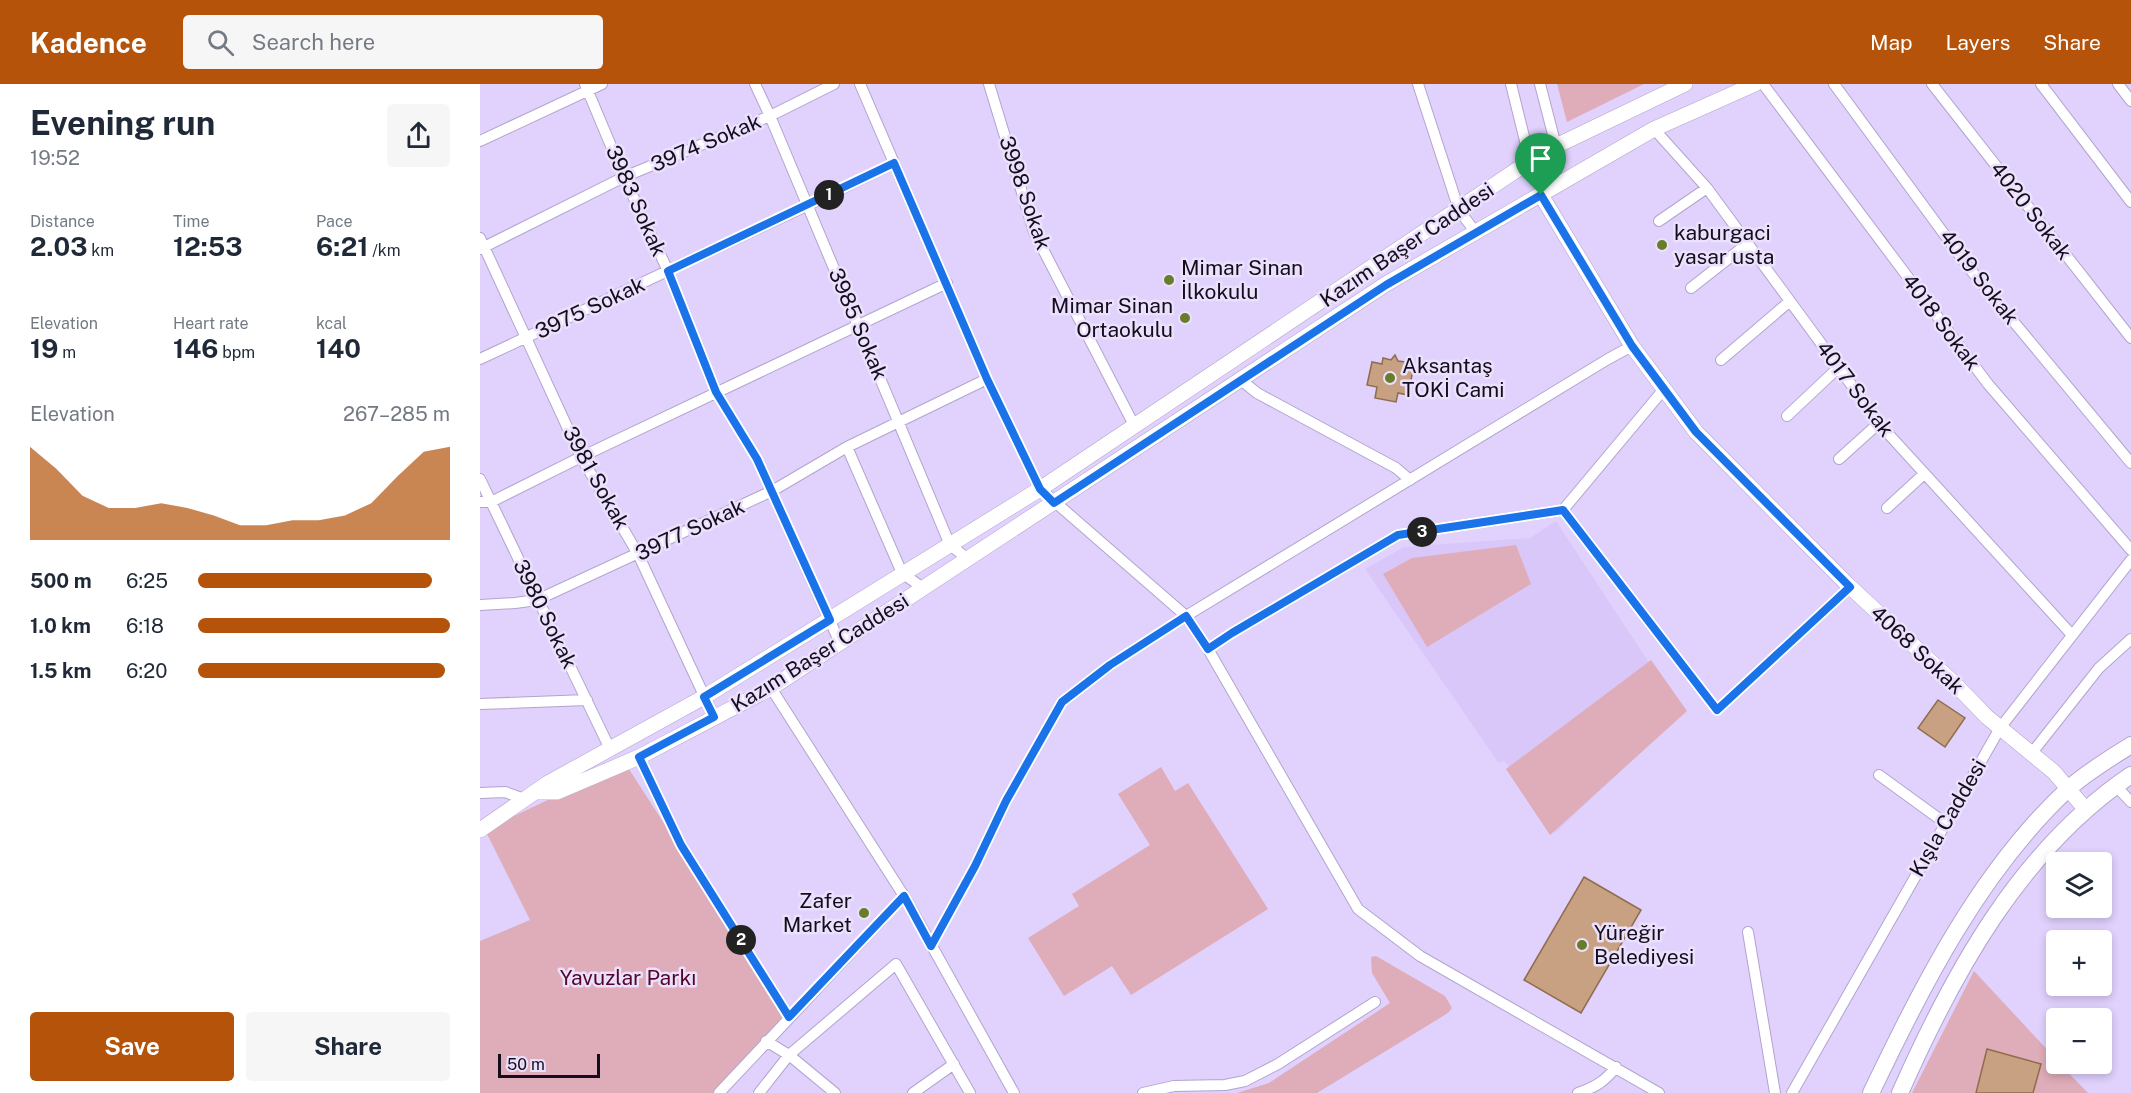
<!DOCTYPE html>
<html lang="en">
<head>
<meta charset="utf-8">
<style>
  body { margin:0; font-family:"Public Sans",sans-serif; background:#f6f6f7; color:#1f2937; height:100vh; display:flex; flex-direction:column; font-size:22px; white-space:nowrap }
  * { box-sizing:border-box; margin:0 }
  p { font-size:20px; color:#747a83 }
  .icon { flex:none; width:33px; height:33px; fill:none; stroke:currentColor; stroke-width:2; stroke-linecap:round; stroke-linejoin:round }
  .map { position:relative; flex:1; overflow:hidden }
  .side { display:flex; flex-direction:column; background:#fff; width:480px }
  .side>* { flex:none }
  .tools { position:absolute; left:1566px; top:768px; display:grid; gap:12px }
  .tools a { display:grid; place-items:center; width:66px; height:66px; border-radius:6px; background:#fff; box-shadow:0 3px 9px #0003; font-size:30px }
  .scale { position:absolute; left:18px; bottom:15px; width:102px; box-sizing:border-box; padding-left:6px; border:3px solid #130d1c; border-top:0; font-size:16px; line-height:21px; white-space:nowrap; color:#130d1c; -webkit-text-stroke:4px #ebe1fc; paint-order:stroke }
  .pin { position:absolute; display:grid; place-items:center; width:51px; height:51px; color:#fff; margin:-62px -26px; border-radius:50% 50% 50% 0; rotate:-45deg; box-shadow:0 0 6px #0007 }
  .pin .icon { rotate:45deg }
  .km { position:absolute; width:30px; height:30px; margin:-15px; border-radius:50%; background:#222; color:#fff; font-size:16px; line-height:30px; text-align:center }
  .round { display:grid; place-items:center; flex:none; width:63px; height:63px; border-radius:6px; background:#f6f6f7 }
  .headline { display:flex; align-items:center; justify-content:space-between; height:102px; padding:0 30px }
  h1 { font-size:33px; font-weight:700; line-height:45px }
  .metrics { display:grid; grid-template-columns:repeat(3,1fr); gap:9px; height:102px; padding:6px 30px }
  .metrics div { display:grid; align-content:center }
  .metrics b { font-size:26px; font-weight:700 }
  .metrics small { font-size:16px; font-weight:400 }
  .metrics p { font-size:16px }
  .chart { height:168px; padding:12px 30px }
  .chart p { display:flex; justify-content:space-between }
  .chart svg { width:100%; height:108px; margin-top:6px; fill:#b45309; opacity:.7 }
  .button { display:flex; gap:12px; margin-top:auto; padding:12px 30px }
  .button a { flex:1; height:69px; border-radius:6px; background:#b45309; color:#fff; font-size:24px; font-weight:700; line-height:69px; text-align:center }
  .button a+a { background:#f6f6f7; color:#1f2937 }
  ul { padding:0 30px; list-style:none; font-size:20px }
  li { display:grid; grid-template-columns:96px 72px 1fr; align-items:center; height:45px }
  li i { height:15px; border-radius:8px; background:#b45309 }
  header { display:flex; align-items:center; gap:36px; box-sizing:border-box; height:84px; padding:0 30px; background:#b45309; color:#fff }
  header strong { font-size:28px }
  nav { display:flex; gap:33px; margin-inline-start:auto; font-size:21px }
  .search { width:420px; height:54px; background:#f6f6f7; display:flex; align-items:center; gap:15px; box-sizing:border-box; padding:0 21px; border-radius:6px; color:#747a83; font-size:22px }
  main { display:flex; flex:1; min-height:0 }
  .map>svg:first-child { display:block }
  .built { fill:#dac7fa }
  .green { fill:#dfacb9 }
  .building { fill:#c7a181; stroke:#8f6c4e; stroke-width:1.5 }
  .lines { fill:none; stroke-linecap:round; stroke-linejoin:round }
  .street-casing { stroke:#b3a4ce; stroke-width:12 }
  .secondary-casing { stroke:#b3a4ce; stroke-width:16 }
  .primary-casing { stroke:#b3a4ce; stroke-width:18 }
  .street { stroke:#fff; stroke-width:10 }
  .secondary { stroke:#fff; stroke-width:15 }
  .primary { stroke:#fff; stroke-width:16 }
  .route-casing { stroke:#fff; stroke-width:12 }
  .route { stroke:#1a73e8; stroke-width:8 }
  .poi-dot { fill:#687c2b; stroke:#ebe1fc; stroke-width:2 }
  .labels { text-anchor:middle; stroke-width:5; stroke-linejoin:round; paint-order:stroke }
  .street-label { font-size:21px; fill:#130d1c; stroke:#ebe1fc }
  .poi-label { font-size:21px; fill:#130d1c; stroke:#ebe1fc; text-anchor:start }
  .park-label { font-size:21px; fill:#540428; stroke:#ebe1fc }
</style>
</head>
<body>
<header>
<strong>Kadence</strong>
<div class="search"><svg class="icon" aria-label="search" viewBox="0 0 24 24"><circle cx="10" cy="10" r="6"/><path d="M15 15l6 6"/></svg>Search here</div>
<nav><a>Map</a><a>Layers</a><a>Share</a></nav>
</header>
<main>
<section class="side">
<div class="headline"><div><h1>Evening run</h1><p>19:52</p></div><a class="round"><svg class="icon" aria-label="share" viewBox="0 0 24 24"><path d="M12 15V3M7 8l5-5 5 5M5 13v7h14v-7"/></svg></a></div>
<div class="metrics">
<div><p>Distance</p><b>2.03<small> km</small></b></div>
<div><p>Time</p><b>12:53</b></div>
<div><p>Pace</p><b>6:21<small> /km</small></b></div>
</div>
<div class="metrics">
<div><p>Elevation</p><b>19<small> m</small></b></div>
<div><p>Heart rate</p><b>146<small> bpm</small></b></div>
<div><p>kcal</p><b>140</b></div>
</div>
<div class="chart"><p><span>Elevation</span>267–285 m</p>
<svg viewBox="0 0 160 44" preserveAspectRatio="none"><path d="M0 44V6L10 15L20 26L30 31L40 31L50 29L60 31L70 34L80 38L90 38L100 36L110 36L120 34L130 29L140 18L150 8L160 6V44z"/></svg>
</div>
<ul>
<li><b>500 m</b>6:25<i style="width:93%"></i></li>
<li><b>1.0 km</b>6:18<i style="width:100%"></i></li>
<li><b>1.5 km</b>6:20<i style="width:98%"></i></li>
</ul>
<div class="button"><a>Save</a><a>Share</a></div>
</section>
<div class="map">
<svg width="1651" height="1009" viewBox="0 0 1651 1009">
  <rect width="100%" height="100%" fill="#e0d1fd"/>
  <path class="built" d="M 1076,437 L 1202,629 L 1075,749 L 1025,677 L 1018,678 L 885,485 L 924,463 L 1050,454 Z"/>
  <path class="green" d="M 1077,0 L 1164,0 L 1087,38 Z
    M 1036,461 L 1051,500 L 947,563 L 903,490 L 932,474 Z
    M 1171,576 L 1207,627 L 1070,751 L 1026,685 Z
    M 145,679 L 309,933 L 240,1009 L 0,1009 L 0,857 L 50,836 L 5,746 Z
    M 681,683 L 695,707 L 708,699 L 788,825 L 651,911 L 632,882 L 584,912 L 548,854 L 599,822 L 592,810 L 670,761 L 638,710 Z
    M 896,872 L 965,912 L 972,924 L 968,929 L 837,1009 L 757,1009 L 789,999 L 910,919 L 892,889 L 891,873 Z
    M 1494,887 L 1576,975 L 1576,980 L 1580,980 L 1608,1009 L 1432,1009 Z"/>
  <path class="building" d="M 915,271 L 918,277 L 925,278 L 924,285 L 933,286 L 928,311 L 918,309 L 916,318 L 895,314 L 897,303 L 887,301 L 892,278 L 902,280 L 903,274 L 911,276 Z
    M 1458,616 L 1485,634 L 1465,663 L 1438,644 Z
    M 1104,793 L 1161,826 L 1101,929 L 1044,896 Z
    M 1507,965 L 1561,980 L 1553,1009 L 1496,1009 Z"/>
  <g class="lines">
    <g class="street-casing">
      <path id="street" d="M 105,0 L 144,93 L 188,187 L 236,308 L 277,375 L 360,559
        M 275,0 L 290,32 L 470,461 L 488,475
        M 380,0 L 507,295 L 560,405 L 706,532 L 728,565 L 878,825 L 940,872 L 1179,1009
        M 509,0 L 554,148 L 655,343
        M 938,0 L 979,126 L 996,149
        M 1031,0 L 1050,77
        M 1060,0 L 1076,62
        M 1283,0 L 1508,300 L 1651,466
        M 1354,0 L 1489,184 L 1651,379
        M 1452,0 L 1651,254
        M 1561,0 L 1651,118
        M 1638,0 L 1651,17
        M 1174,45 L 1227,104 L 1403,344 L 1592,551
        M 0,57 L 122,0
        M 1179,137 L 1227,104
        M 0,154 L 101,373 L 158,470 L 234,633
        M 0,165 L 144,93 L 290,32 L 354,0
        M 1211,204 L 1267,160
        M 0,275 L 328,121 L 414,79
        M 1241,276 L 1310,217
        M 761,296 L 777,309 L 916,384 L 930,396
        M 1307,332 L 1358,284
        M 367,363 L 422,489 L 443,504
        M 1359,375 L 1399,339
        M 0,395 L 130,665
        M 0,418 L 11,418 L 101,373 L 467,199
        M 1407,424 L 1444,390
        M 1083,426 L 1237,626 L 1370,503
        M 0,521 L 35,519 L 57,516 L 292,407 L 367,363 L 507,295
        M 728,565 L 752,549 L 918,451 L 1083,426 L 1184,305
        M 291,604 L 424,812 L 534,1009
        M 0,620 L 107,616
        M 1551,670 L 1619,584 L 1651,555
        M 159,673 L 201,761 L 309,933
        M 1399,691 L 1465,739
        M 1636,702 L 1651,718
        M 0,709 L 25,708 L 44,715
        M 1268,848 L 1295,1009
        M 451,862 L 495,782 L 526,717 L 582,618 L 630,581 L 706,532 L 1128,275 L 1152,262
        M 286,957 L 309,971 L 355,1009
        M 239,1009 L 424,812
        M 279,1009 L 309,971 L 416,880 L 490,1009
        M 433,1009 L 474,980
        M 663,1009 L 694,1002 L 745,1001 L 765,997 L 798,980 L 895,918
        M 1098,1009 C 1116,1003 1125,997 1136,983
        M 1312,1009 L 1520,644 L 1651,476"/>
    </g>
    <g class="secondary-casing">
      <path id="secondary" d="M 1061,111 L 1152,262 L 1216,348 L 1366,499 L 1475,600 L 1507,633 L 1574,688 L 1606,726
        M 55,708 L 77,708 L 159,673 L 291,604 L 906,200 L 1174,45 L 1275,0
        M 0,746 L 68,699 L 224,613 L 560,405 L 1050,77 L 1076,62 L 1205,0"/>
    </g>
    <g class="primary-casing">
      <path id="primary" d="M 1391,1009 C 1443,901 1499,788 1588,705 C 1607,688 1629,675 1651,661
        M 1420,1009 C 1473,889 1540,766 1651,691"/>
    </g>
    <use href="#street" class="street"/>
    <use href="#secondary" class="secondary"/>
    <use href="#primary" class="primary"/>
  </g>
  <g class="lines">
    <g class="route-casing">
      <path id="route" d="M 414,79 L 507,295 L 560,405 L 574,419 L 906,201 L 1061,111 L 1152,262 L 1216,348 L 1370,503 L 1237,626 L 1083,426 L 918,451 L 752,549 L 728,565 L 706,532 L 630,581 L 582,618 L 526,717 L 495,782 L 451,862 L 424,812 L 309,933 L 201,761 L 159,673 L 234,633 L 224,613 L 350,536 L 277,375 L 236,308 L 188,187 Z"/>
    </g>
    <use href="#route" class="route"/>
  </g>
  <g class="poi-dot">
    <circle cx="1182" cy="161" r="6"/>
    <circle cx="689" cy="196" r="6"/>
    <circle cx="705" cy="234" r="6"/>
    <circle cx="910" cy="294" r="6"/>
    <circle cx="384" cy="829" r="6"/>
    <circle cx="1102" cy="861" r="6"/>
  </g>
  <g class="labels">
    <g class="street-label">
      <text transform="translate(226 59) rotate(-23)" y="7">3974 Sokak</text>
      <text transform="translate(545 109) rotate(71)" y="7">3998 Sokak</text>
      <text transform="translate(156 117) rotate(66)" y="7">3983 Sokak</text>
      <text transform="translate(1551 127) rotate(52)" y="7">4020 Sokak</text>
      <text transform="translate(927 161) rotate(-34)" y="7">Kazım Başer Caddesi</text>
      <text transform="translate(1499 193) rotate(52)" y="7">4019 Sokak</text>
      <text transform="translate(110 224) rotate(-25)" y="7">3975 Sokak</text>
      <text transform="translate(1461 238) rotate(53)" y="7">4018 Sokak</text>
      <text transform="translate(378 240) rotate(67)" y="7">3985 Sokak</text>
      <text transform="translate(1375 305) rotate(53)" y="7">4017 Sokak</text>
      <text transform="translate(116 394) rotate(61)" y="7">3981 Sokak</text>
      <text transform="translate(210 446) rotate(-25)" y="7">3977 Sokak</text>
      <text transform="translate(65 530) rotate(64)" y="7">3980 Sokak</text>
      <text transform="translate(1437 566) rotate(43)" y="7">4068 Sokak</text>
      <text transform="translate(340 569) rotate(-32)" y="7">Kazım Başer Caddesi</text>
      <text transform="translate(1468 734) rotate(-60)" y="7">Kışla Caddesi</text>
    </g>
    <g class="poi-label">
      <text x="1194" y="156">kaburgaci<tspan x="1194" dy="24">yasar usta</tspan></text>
      <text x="701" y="191">Mimar Sinan<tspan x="701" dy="24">İlkokulu</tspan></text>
      <text x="693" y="229" text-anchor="end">Mimar Sinan<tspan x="693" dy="24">Ortaokulu</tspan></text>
      <text x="922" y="289">Aksantaş<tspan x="922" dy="24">TOKİ Cami</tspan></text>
      <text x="372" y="824" text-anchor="end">Zafer<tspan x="372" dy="24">Market</tspan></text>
      <text x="1114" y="856">Yüreğir<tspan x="1114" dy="24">Belediyesi</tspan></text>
    </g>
    <g class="park-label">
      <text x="148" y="901">Yavuzlar Parkı</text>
    </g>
  </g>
</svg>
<div class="tools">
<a><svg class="icon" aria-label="layers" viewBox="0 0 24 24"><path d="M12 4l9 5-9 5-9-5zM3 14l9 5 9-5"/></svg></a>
<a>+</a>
<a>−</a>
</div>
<div class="scale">50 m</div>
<div class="pin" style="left:1061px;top:111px;background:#1e9e55"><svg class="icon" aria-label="arrive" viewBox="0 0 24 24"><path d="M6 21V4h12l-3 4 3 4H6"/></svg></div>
<b class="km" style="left:349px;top:111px">1</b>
<b class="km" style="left:261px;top:856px">2</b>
<b class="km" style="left:942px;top:448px">3</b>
</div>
</main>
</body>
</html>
